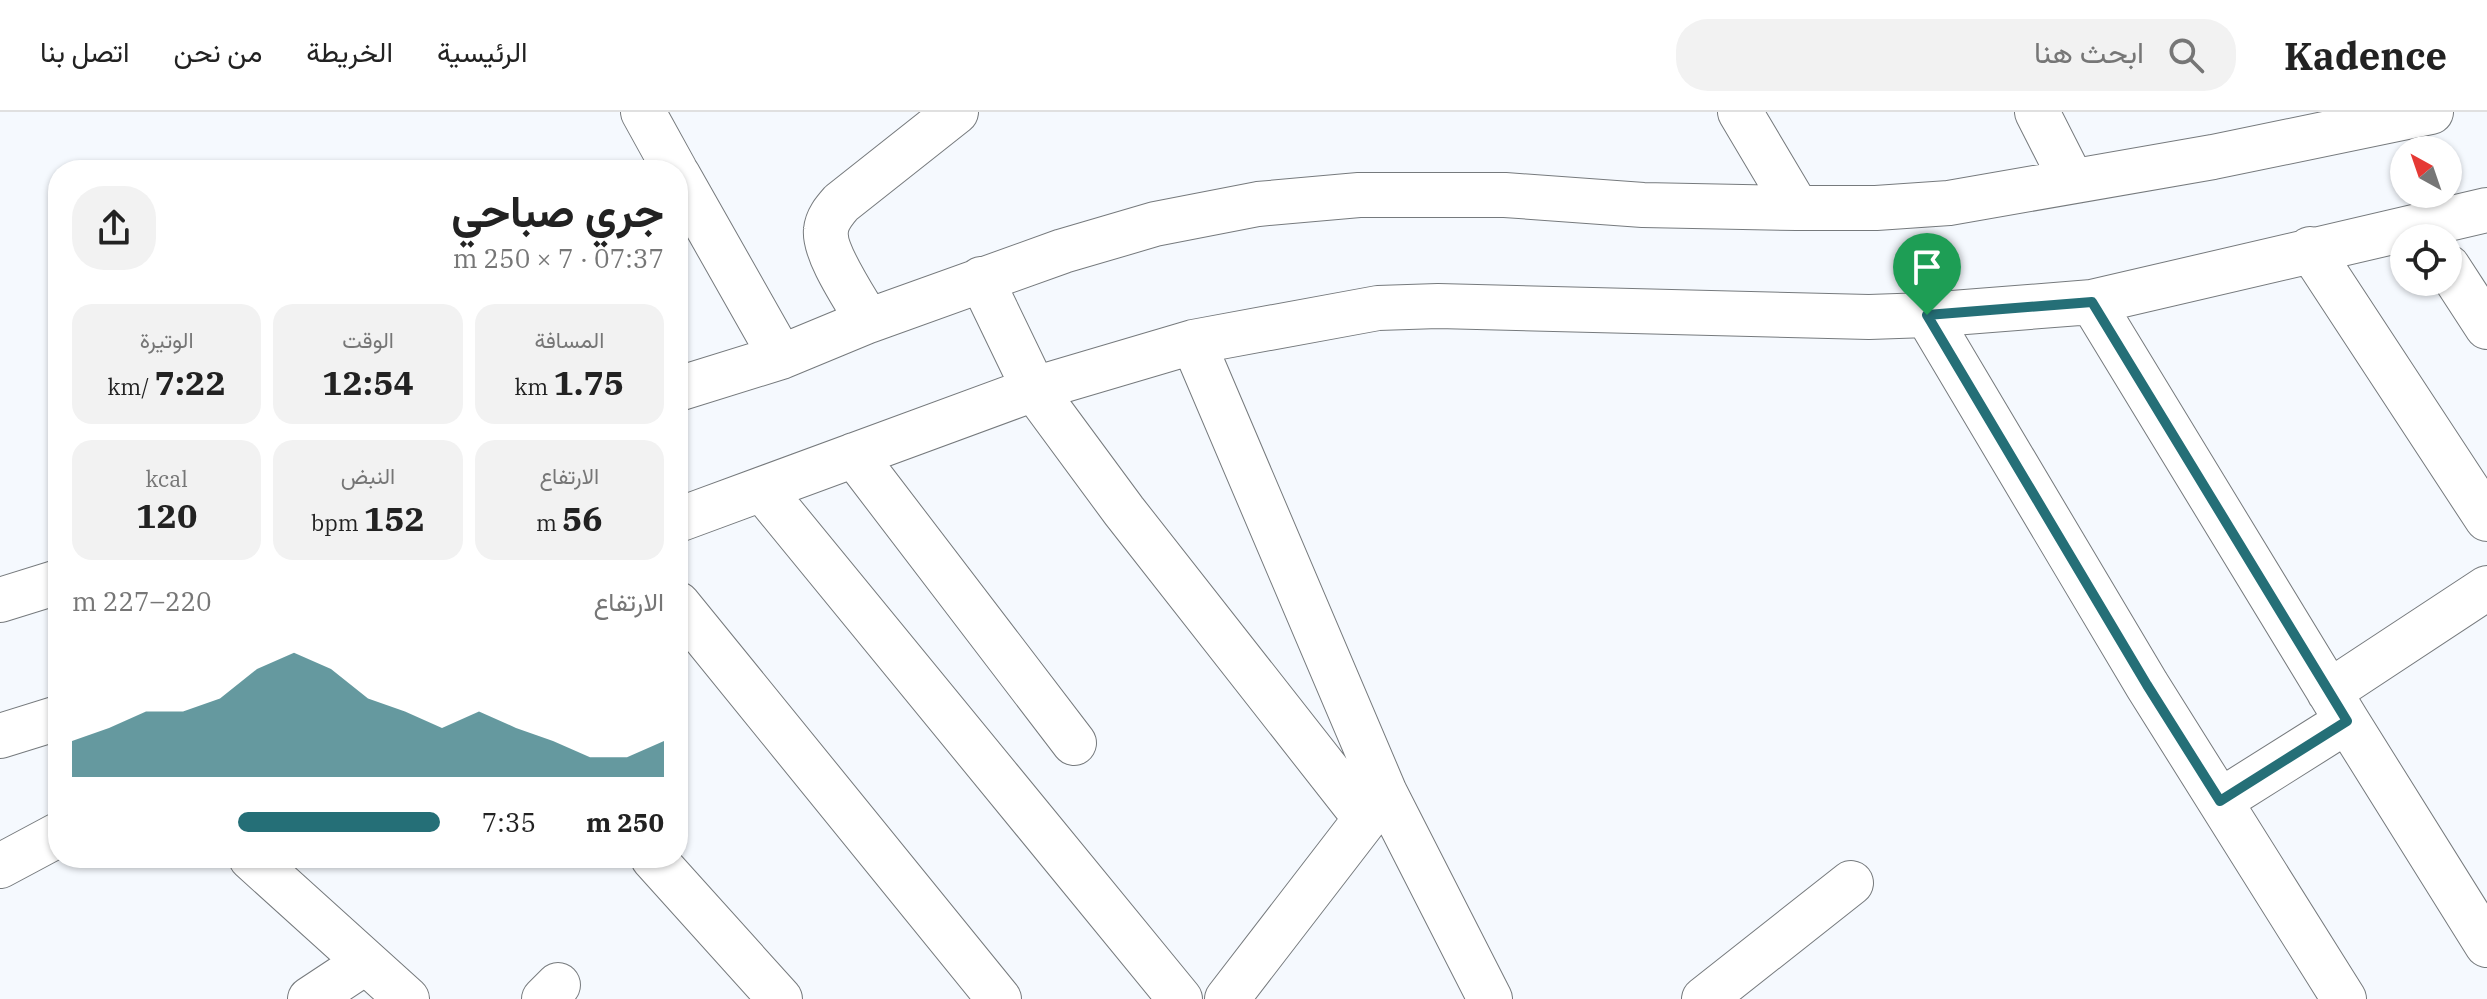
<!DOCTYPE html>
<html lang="ar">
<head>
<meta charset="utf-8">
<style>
  body { margin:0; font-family:"IBM Plex Serif",Vazirmatn,serif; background:#f2f2f2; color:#222; direction:rtl; height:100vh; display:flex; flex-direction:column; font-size:30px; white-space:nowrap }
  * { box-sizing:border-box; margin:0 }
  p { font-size:26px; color:#767676 }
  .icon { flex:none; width:44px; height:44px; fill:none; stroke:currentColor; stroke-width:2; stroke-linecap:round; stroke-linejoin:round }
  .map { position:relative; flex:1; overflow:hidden; direction:ltr }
  .panel { position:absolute; left:48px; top:48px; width:640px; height:708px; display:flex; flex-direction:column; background:#fff; border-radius:32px; box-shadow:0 2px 6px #0004; direction:rtl }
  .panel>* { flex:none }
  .needle { width:52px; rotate:320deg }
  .tools { position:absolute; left:2390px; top:24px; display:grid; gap:16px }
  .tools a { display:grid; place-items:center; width:72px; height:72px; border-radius:50%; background:#fff; box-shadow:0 2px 6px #0004; font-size:40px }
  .pin { position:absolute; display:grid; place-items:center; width:68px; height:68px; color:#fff; margin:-82px -34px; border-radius:50% 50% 50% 0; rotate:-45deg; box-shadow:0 0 8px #0007 }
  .pin .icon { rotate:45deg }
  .round { display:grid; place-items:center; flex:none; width:84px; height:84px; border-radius:32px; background:#f2f2f2 }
  .overview { display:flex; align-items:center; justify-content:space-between; height:136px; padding:0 24px }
  h1 { font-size:44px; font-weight:700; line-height:60px }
  .metrics { display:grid; grid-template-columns:repeat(3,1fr); gap:12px; height:136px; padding:8px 24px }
  .metrics div { display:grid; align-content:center; border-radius:20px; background:#f2f2f2; text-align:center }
  .metrics b { font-size:34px; font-weight:700 }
  .metrics small { font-size:22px; font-weight:400 }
  .metrics p { font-size:22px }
  .chart { height:224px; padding:16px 24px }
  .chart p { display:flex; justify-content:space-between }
  .chart svg { width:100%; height:144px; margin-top:8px; fill:#256f77; opacity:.7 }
  ul { padding:0 24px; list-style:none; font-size:26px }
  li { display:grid; grid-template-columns:128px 96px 1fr; align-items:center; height:60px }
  li i { height:20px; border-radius:10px; background:#256f77 }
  header { display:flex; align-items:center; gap:48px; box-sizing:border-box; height:112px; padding:0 40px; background:#fff; border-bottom:2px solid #e0e0e0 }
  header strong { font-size:38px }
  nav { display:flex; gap:44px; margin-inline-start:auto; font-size:28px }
  .search { width:560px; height:72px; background:#f2f2f2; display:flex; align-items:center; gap:20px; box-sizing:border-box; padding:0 28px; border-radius:32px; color:#767676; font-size:30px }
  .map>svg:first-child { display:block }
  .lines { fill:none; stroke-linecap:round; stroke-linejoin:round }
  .minor-casing { stroke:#767a7d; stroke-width:46 }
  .minor { stroke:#fff; stroke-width:44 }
  .route-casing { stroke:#fff; stroke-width:16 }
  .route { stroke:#256f77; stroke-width:10 }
</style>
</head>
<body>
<header>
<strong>Kadence</strong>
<div class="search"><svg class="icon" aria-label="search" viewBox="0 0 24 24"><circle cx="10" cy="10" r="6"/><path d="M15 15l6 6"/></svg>ابحث هنا</div>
<nav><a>الرئيسية</a><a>الخريطة</a><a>من نحن</a><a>اتصل بنا</a></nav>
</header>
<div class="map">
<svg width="2487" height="887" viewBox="0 0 2487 887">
  <rect width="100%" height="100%" fill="#f5f9fe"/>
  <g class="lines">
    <g class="minor-casing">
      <path id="minor" d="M 643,0 L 675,58
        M 1740,0 L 1797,96
        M 2037,0 L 2072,69
        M 678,63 L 781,245
        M 2310,137 L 2487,407
        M 2448,155 L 2487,215
        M 981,167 L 1034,277 L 1124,399 L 1365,706
        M 2092,190 L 2347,609 L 2487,833
        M 1927,203 L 2147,573 L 2344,887
        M 868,209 C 856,188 823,140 826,118 C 827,107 834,99 841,91 L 956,0
        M 1193,230 L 1385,681 L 1490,887
        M 678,277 L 781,245 L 868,209 L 1063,139 L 1155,112 L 1258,92 L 1359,83 L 1505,83 L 1643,93 L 1797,96 L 1876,96 L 1949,91 L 2213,45 L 2431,0
        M 854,343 L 1074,631
        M 762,377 L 1180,887
        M 678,408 L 1034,277 L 1193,230 L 1378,196 L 1438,194 L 1869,205 L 1927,203 L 2092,190 L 2487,98
        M 0,488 L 58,470
        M 678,492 L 999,887
        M 2329,580 L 2487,476
        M 0,624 L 58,606
        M 2220,689 L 2347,609
        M 251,746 L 407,887
        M 653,746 L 780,887
        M 0,754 L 58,723
        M 310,887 L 366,850
        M 544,887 L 558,873
        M 1227,887 L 1384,683
        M 1704,887 L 1851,771"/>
    </g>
    <use href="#minor" class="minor"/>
  </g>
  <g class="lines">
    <g class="route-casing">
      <path id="route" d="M 2092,190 L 2347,609 L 2220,689 L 2147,573 L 1927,203 Z"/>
    </g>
    <use href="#route" class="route"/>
  </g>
</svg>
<div class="tools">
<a><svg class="needle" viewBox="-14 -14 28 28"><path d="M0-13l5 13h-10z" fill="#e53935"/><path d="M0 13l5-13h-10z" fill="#767676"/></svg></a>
<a><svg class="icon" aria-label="locate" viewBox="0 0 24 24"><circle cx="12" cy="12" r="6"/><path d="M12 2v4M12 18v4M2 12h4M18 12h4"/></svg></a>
</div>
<div class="pin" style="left:1927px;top:203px;background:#1e9e55"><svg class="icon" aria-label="arrive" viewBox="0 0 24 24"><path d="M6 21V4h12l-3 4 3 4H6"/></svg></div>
<section class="panel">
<div class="overview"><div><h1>جري صباحي</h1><p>07:37 · 7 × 250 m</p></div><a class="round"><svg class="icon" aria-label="share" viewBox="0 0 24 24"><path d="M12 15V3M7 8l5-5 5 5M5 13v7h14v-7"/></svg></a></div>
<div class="metrics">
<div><p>المسافة</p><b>1.75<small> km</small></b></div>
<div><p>الوقت</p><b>12:54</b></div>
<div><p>الوتيرة</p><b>7:22<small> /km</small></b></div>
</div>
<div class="metrics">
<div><p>الارتفاع</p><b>56<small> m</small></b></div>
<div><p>النبض</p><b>152<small> bpm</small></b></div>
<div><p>kcal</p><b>120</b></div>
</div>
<div class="chart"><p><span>الارتفاع</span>220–227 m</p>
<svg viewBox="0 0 160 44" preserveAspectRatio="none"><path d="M0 44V33L10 29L20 24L30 24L40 20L50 11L60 6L70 11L80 20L90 24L100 29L110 24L120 29L130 33L140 38L150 38L160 33V44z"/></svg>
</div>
<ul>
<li><b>250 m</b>7:35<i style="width:55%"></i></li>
</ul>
</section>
</div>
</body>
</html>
